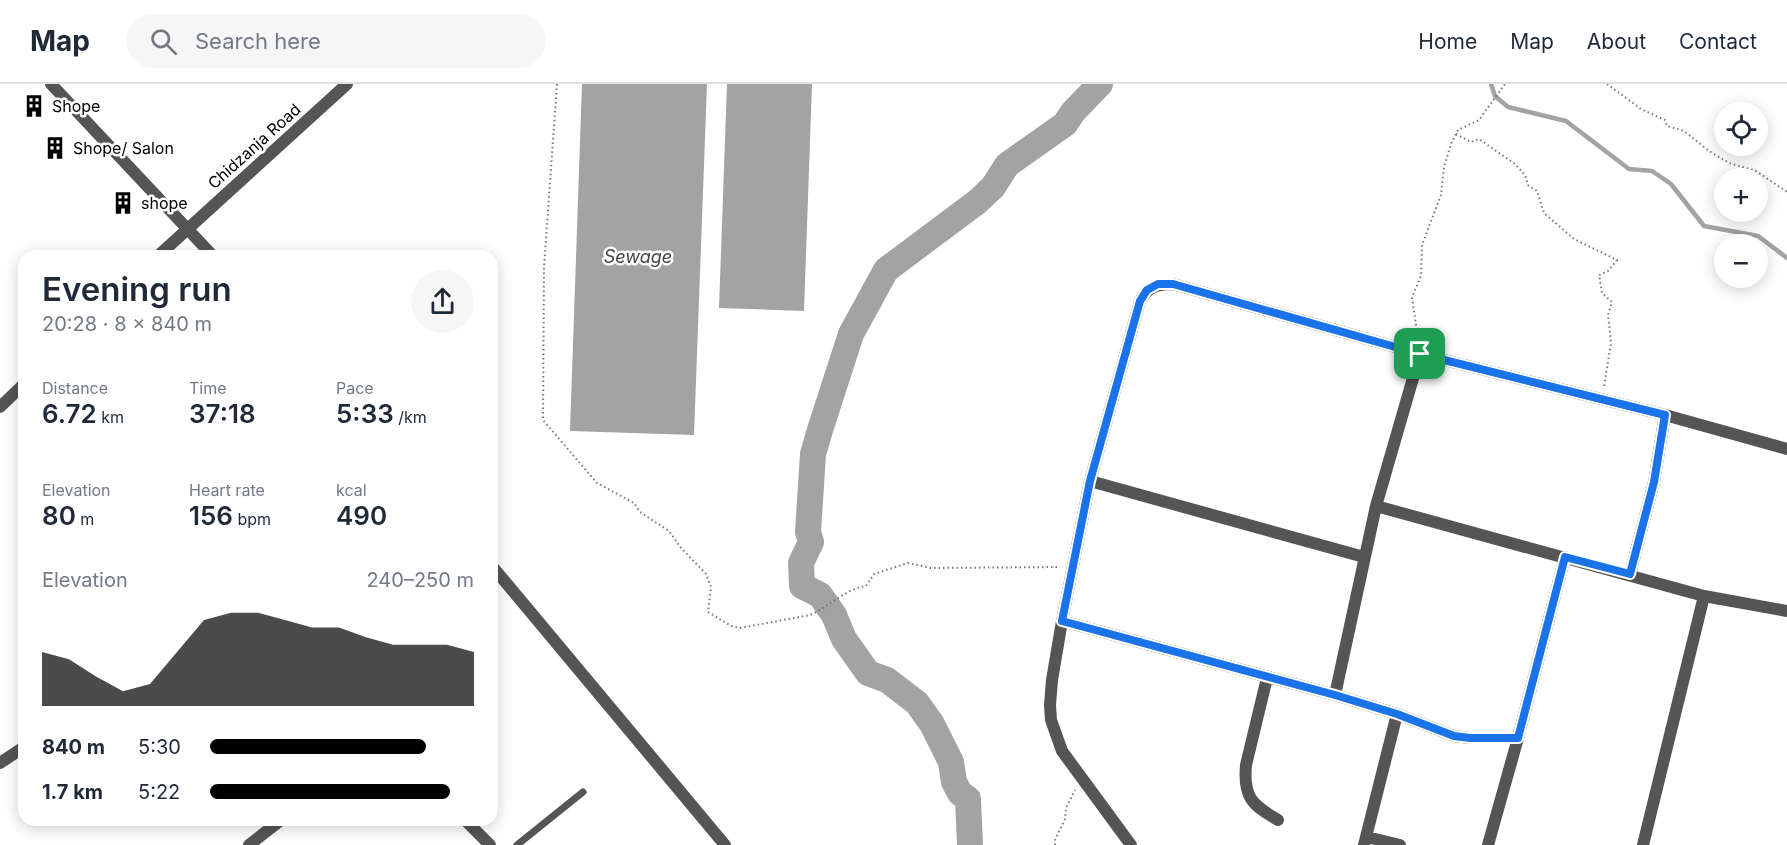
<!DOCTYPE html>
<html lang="en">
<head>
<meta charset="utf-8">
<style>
  body { margin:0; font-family:Inter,sans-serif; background:#f6f6f7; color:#1f2937; height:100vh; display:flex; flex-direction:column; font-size:22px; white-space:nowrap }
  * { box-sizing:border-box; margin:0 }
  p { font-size:20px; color:#747a83 }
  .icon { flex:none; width:33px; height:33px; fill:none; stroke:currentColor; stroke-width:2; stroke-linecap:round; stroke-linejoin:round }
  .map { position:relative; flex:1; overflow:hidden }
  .sheet { position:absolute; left:18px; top:166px; width:480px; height:576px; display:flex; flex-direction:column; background:#fff; border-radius:18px; box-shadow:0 3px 15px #0003 }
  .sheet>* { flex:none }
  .fabs { position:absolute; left:1714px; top:18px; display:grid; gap:12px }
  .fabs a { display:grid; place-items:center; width:54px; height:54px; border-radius:50%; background:#fff; box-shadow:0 3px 15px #0003; font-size:30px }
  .pin { position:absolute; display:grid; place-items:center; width:51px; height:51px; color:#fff; margin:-26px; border-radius:12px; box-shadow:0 3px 9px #0006 }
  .round { display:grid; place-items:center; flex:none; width:63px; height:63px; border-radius:32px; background:#f6f6f7 }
  .overview { display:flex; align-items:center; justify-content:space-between; height:102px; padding:0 24px }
  h1 { font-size:33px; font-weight:600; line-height:45px }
  .stats { display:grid; grid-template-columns:repeat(3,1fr); gap:9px; height:102px; padding:6px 24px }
  .stats div { display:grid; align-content:center }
  .stats b { font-size:26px; font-weight:600 }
  .stats small { font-size:16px; font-weight:400 }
  .stats p { font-size:16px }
  .chart { height:168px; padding:12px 24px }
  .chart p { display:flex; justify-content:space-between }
  .chart svg { width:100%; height:108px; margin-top:6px; fill:#000; opacity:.7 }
  ul { padding:0 24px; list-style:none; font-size:20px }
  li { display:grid; grid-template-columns:96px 72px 1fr; align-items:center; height:45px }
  li i { height:15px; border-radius:8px; background:#000 }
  header { display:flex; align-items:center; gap:36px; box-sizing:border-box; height:84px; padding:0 30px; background:#fff; border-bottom:2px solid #e0e1e3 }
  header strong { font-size:28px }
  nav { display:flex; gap:33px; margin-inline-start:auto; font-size:21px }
  .search { width:420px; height:54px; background:#f6f6f7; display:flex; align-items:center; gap:15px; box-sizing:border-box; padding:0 21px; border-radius:33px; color:#747a83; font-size:22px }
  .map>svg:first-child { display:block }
  .water { fill:#a3a3a3 }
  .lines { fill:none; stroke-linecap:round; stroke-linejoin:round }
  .stream { stroke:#a3a3a3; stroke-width:4.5 }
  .river { stroke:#a3a3a3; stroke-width:26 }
  .path { stroke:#777; stroke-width:2; stroke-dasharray:1.5 3; stroke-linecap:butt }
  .service { stroke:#555; stroke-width:7 }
  .minor { stroke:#555; stroke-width:12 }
  .tertiary { stroke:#555; stroke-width:12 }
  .route-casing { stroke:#fff; stroke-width:12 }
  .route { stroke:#1a73e8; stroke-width:8 }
  .labels { text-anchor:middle; stroke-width:5; stroke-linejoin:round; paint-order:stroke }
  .poi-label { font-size:16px; fill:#000; stroke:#fff; text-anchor:start }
  .street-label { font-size:16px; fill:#000; stroke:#fff }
  .water-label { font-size:18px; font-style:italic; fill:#444; stroke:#fff }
</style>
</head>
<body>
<header>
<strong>Map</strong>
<div class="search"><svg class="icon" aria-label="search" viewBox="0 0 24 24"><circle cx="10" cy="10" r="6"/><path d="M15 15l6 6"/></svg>Search here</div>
<nav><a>Home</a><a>Map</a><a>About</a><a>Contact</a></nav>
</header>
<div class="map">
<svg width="1787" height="761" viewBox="0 0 1787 761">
  <rect width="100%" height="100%" fill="#fff"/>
  <path class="water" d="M 582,0 L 707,0 L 694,351 L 570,347 Z
    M 727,0 L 812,0 L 804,227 L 719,224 Z"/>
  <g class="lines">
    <path class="stream" d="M 1491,0 L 1495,12 L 1508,23 L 1566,37 L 1629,85 L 1652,87 L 1671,100 L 1704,142 L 1758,152 L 1787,174"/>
    <path class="river" d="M 970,761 L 968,715 L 960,709 L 954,698 L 951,678 L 932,640 L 917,619 L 887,596 L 868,589 L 844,555 L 834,531 L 820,511 L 802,502 L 801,479 L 811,458 L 808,448 L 813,370 L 820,346 L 851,250 L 886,186 L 977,118 L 993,103 L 1007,81 L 1065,40 L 1073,28 L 1100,0"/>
    <path class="path" d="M 557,0 L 544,183 L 543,336 L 597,399 L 634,419 L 640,428 L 669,447 L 681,464 L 706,490 L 711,503 L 708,528 L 731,542 L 740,544 L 810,531 C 829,523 845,505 866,502 L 874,490 L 908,479 L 931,484 L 1060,483
      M 1607,0 L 1641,25 L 1665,36 L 1667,42 L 1684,47 L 1709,67 L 1729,79 L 1756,87 L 1787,108
      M 1456,50 L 1471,58 L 1479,55 L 1515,80 L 1525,91 L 1528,101 L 1537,107 L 1544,129 L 1574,155 L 1617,176 L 1608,187 L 1599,191 L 1602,209 L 1612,218 L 1608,231 L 1611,259 L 1604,303
      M 1418,255 L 1412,213 L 1421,192 L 1422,161 L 1441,111 L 1444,83 L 1451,60 L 1458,46 L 1479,36 L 1505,0
      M 1055,761 L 1055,756 L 1065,735 L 1066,724 L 1075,706"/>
    <path class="service" d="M 517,761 L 583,708"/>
    <path class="minor" d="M 1090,397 L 1364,473
      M 1376,422 L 1704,512 L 1787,527
      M 1630,490 L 1654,398 L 1665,331
      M 1062,537 L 1335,611 L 1397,630 L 1454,652 L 1470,654 L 1518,654
      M 1267,594 L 1246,681 C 1243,713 1252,721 1278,736
      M 1335,611 L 1376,422 L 1420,270
      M 0,679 L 24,663
      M 465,736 L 490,761
      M 1367,753 L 1400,761
      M 249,761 L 281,736
      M 1131,761 L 1062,667 L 1051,636 L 1050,621 L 1052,596 L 1062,537 L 1090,397 L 1140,217 C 1148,203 1156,200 1173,200 L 1420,270 L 1665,331 L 1787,365
      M 1364,761 L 1397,630
      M 1488,761 L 1518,654 L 1565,473
      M 1643,761 L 1704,512"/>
    <path class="tertiary" d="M 51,0 L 213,172
      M 158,172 L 347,0
      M 0,323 L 24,300
      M 492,482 L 725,761"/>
  </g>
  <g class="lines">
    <g class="route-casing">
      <path id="route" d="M 1158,200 L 1173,200 L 1420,270 L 1665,331 L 1654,398 L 1630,490 L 1565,473 L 1518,654 L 1470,654 L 1454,652 L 1397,630 L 1335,611 L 1062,537 L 1090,397 L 1140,217 L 1147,206 Z"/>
    </g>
    <use href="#route" class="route"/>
  </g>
  <defs>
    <g id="building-bare" transform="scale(1.8)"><path d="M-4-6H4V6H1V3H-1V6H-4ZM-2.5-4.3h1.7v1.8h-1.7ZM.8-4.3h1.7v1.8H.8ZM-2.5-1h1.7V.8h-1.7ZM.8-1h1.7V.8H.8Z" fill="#000" stroke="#fff" stroke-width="2.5" paint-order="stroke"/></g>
  </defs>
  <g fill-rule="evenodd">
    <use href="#building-bare" x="34" y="22"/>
    <use href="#building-bare" x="55" y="64"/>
    <use href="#building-bare" x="123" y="119"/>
  </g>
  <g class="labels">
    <g class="poi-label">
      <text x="52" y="28">Shope</text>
      <text x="73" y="70">Shope/ Salon</text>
      <text x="141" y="125">shope</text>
    </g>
    <g class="street-label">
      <text transform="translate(254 62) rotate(-42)" y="6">Chidzanja Road</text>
    </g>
    <g class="water-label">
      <text x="638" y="179">Sewage</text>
    </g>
  </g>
</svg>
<div class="fabs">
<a><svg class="icon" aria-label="locate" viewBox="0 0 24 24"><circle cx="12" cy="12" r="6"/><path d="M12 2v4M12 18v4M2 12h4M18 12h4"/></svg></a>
<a>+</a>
<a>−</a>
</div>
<div class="pin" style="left:1420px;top:270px;background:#1e9e55"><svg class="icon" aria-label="arrive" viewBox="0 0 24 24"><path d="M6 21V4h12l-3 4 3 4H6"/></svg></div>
<section class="sheet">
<div class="overview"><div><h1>Evening run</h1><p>20:28 · 8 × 840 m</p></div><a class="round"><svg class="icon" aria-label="share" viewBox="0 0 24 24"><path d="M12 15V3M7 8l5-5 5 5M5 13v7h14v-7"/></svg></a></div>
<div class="stats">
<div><p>Distance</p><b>6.72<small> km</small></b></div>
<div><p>Time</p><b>37:18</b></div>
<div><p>Pace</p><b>5:33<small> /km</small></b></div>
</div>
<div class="stats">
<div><p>Elevation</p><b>80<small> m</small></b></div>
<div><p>Heart rate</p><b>156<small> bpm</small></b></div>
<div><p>kcal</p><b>490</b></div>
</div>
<div class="chart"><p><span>Elevation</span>240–250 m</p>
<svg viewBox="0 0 160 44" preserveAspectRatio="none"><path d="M0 44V22L10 25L20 32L30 38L40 35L50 22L60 9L70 6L80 6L90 9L100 12L110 12L120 16L130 19L140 19L150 19L160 22V44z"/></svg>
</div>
<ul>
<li><b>840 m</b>5:30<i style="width:82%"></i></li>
<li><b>1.7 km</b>5:22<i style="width:91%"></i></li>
</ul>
</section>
</div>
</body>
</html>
